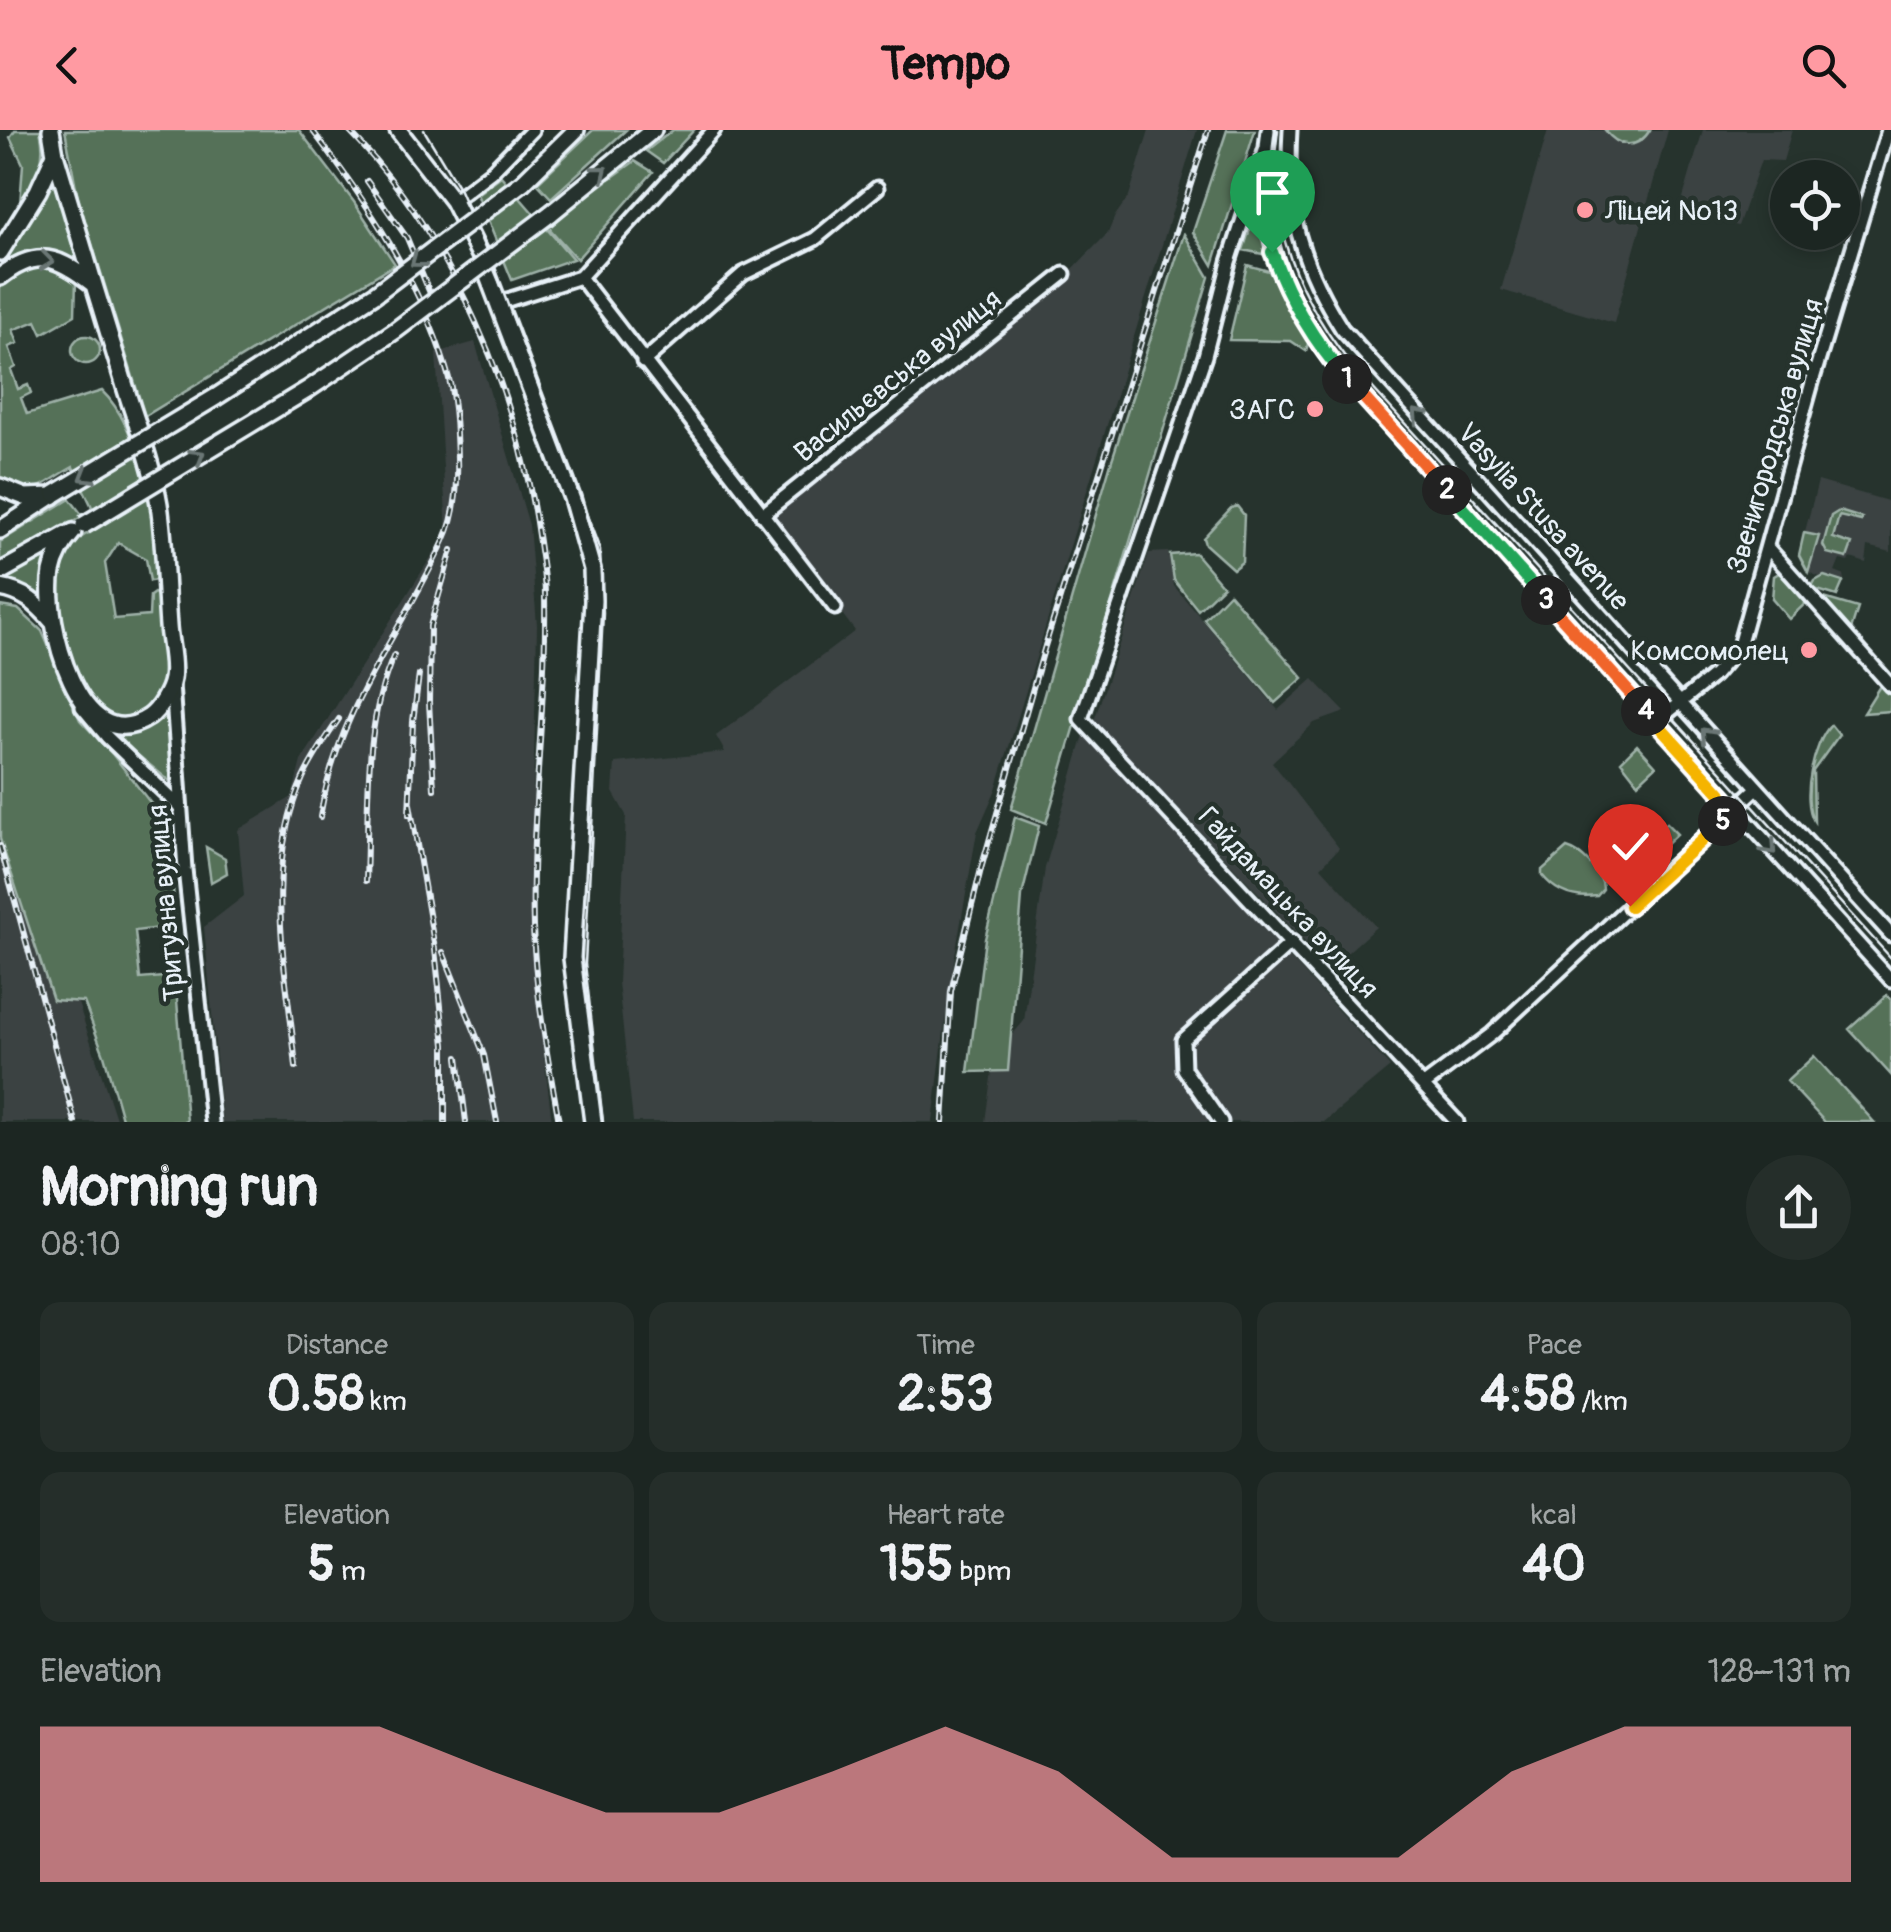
<!DOCTYPE html>
<html lang="en">
<head>
<meta charset="utf-8">
<style>
  body { margin:0; font-family:Pangolin,sans-serif; background:#252e2a; color:#f1f3f6; height:100vh; display:flex; flex-direction:column; font-size:38px; white-space:nowrap }
  * { box-sizing:border-box; margin:0 }
  p { font-size:32px; color:#a0a5a5 }
  .icon { flex:none; width:55px; height:55px; fill:none; stroke:currentColor; stroke-width:2; stroke-linecap:round; stroke-linejoin:round }
  .map { position:relative; height:992px; overflow:hidden }
  .panel { display:flex; flex-direction:column; background:#1c2622; flex:1 }
  .panel>* { flex:none }
  .fabs { position:absolute; left:1770px; top:30px; display:grid; gap:20px }
  .fabs a { display:grid; place-items:center; width:90px; height:90px; border-radius:50%; background:#1c2622; box-shadow:0 5px 15px #0003,0 0 0 2px #3a4340; font-size:50px }
  .pin { position:absolute; display:grid; place-items:center; width:85px; height:85px; color:#fff; margin:-102px -42px; border-radius:50% 50% 50% 0; rotate:-45deg; box-shadow:0 0 10px #0007 }
  .pin .icon { rotate:45deg }
  .km { position:absolute; width:50px; height:50px; margin:-25px; border-radius:50%; background:#222; color:#fff; font-size:28px; line-height:50px; text-align:center }
  .round { display:grid; place-items:center; flex:none; width:105px; height:105px; border-radius:52px; background:#252e2a }
  .summary { display:flex; align-items:center; justify-content:space-between; height:170px; padding:0 40px }
  h1 { font-size:55px; font-weight:700; line-height:75px }
  .metrics { display:grid; grid-template-columns:repeat(3,1fr); gap:15px; height:170px; padding:10px 40px }
  .metrics div { display:grid; align-content:center; border-radius:20px; background:#252e2a; text-align:center }
  .metrics b { font-size:50px; font-weight:700 }
  .metrics small { font-size:28px; font-weight:400 }
  .metrics p { font-size:28px }
  .chart { height:280px; padding:20px 40px }
  .chart p { display:flex; justify-content:space-between }
  .chart svg { width:100%; height:180px; margin-top:10px; fill:#ff9aa2; opacity:.7 }
  header { display:flex; justify-content:space-between; align-items:center; height:130px; padding:0 40px; background:#ff9aa2; color:#111; font-size:45px; font-weight:700 }
  .map>svg:first-child { display:block }
  .built { fill:#3b4242 }
  .green { fill:#547158; stroke:#9eb1a8; stroke-width:2.5 }
  .lines { fill:none; stroke-linecap:round; stroke-linejoin:round }
  .minor-casing { stroke:#e8f1f8; stroke-width:19 }
  .major-casing { stroke:#e8f1f8; stroke-width:22 }
  .minor { stroke:#26332d; stroke-width:11 }
  .major { stroke:#26332d; stroke-width:15 }
  .tram { stroke:#e8f1f8; stroke-width:2.5 }
  .rail-casing { stroke:#e8f1f8; stroke-width:6 }
  .rail { stroke:#26332d; stroke-width:2.5; stroke-dasharray:8; stroke-linecap:butt }
  .major-bridge-casing { stroke:#e8f1f8; stroke-width:22; stroke-linecap:butt }
  .major-bridge { stroke:#26332d; stroke-width:15 }
  .oneway { stroke:#6a7674 }
  .split-1-casing { stroke:#fff; stroke-width:20 }
  .split-2-casing { stroke:#fff; stroke-width:20 }
  .split-3-casing { stroke:#fff; stroke-width:20 }
  .split-4-casing { stroke:#fff; stroke-width:20 }
  .split-5-casing { stroke:#fff; stroke-width:20 }
  .split-6-casing { stroke:#fff; stroke-width:20 }
  .split-1 { stroke:#22a559; stroke-width:12 }
  .split-2 { stroke:#f0652b; stroke-width:12 }
  .split-3 { stroke:#22a559; stroke-width:12 }
  .split-4 { stroke:#f0652b; stroke-width:12 }
  .split-5 { stroke:#f5b400; stroke-width:12 }
  .split-6 { stroke:#f5b400; stroke-width:12 }
  .poi-dot { fill:#ff9aa2; stroke:#26332d; stroke-width:4 }
  .labels { text-anchor:middle; stroke-width:9; stroke-linejoin:round; paint-order:stroke }
  .poi-label { font-size:28px; fill:#e8f1f8; stroke:#26332d; text-anchor:end }
  .street-label { font-size:28px; fill:#e8f1f8; stroke:#26332d }
</style>
</head>
<body>
<header><svg class="icon" aria-label="back" viewBox="0 0 24 24"><path d="M15 5l-7 7 7 7"/></svg>Tempo<svg class="icon" aria-label="search" viewBox="0 0 24 24"><circle cx="10" cy="10" r="6"/><path d="M15 15l6 6"/></svg></header>
<div class="map">
<svg width="1891" height="992" viewBox="0 0 1891 992">
  <rect width="100%" height="100%" fill="#26332d"/>
  <filter id="ink" filterUnits="userSpaceOnUse"><feTurbulence type="fractalNoise" baseFrequency=".01" numOctaves="2"/><feDisplacementMap in="SourceGraphic" scale="20" xChannelSelector="R" yChannelSelector="G"/><feConvolveMatrix kernelMatrix="1 2 1 2 8 2 1 2 1" color-interpolation-filters="sRGB"/></filter>
  <g filter="url(#ink)">
    <path class="built" d="M 1149,0 L 1197,0 L 996,659 L 977,702 L 949,859 L 933,992 L 633,992 L 618,852 L 626,685 L 613,662 L 615,633 L 725,622 L 716,606 L 855,501 L 767,385 L 1063,149 L 1108,103 L 1115,86 L 1129,66 Z
      M 1548,0 L 1668,0 L 1614,193 L 1501,160 Z
      M 1703,0 L 1792,0 L 1783,31 L 1761,30 L 1738,96 L 1680,78 Z
      M 475,212 L 529,395 L 537,495 L 530,808 L 552,992 L 222,992 L 204,797 L 244,766 L 238,700 L 292,667 L 301,631 L 447,402 L 436,223 Z
      M 1818,351 L 1891,372 L 1891,422 L 1868,416 L 1866,433 L 1851,428 L 1849,432 L 1840,430 L 1835,442 L 1845,446 L 1841,456 L 1808,442 L 1799,425 Z
      M 1168,422 L 1174,456 L 1278,580 L 1313,549 L 1345,582 L 1314,593 L 1272,632 L 1339,718 L 1321,737 L 1376,797 L 1330,838 L 1094,591 L 1149,423 Z
      M 1084,605 L 1291,824 L 1289,827 L 1390,937 L 1324,992 L 985,992 L 994,926 L 1024,891 L 1045,738 Z
      M 0,639 L 36,745 L 117,992 L 0,992 Z"/>
    <path class="green" d="M 15,0 L 40,0 C 47,29 38,47 24,72 L 20,74 L 23,34 L 10,7 Z
      M 65,0 L 299,0 L 354,72 L 395,134 L 145,286 L 78,68 Z
      M 593,0 L 626,0 L 551,68 L 537,53 Z
      M 673,0 L 694,0 L 663,33 L 646,21 Z
      M 1227,0 L 1255,0 L 1213,135 L 1193,102 Z
      M 1605,0 L 1650,0 C 1638,20 1618,18 1605,0 Z
      M 635,31 L 653,42 L 577,129 L 549,98 L 571,77 Z
      M 501,46 L 573,129 L 512,150 L 477,64 Z
      M 52,48 L 80,136 C 46,123 32,115 0,138 Z
      M 1258,75 L 1266,118 L 1263,124 L 1243,120 Z
      M 1184,104 L 1209,147 L 1046,693 L 1011,679 L 1110,336 Z
      M 32,134 L 56,136 L 76,149 L 75,185 L 42,204 L 36,191 L 13,200 L 18,213 L 9,217 L 16,237 L 11,240 L 18,259 L 28,255 L 31,263 L 21,268 L 27,284 L 102,261 C 141,298 158,397 157,450 L 150,451 L 146,429 L 118,413 L 105,433 L 114,489 L 149,486 L 150,466 L 154,463 L 159,466 C 161,497 170,537 158,566 C 153,578 142,586 130,588 C 116,590 105,587 95,577 C 73,556 53,475 57,445 C 58,436 64,424 69,417 C 77,408 91,402 101,396 L 73,337 C 38,356 41,367 0,350 L 0,153 Z
      M 1247,135 L 1269,141 L 1309,210 L 1306,221 L 1291,211 L 1229,210 Z
      M72 220a14 14 0 1 1 28 0a14 14 0 1 1-28 0Z
      M 70,369 L 83,386 L 0,431 L 0,412 Z
      M 1237,376 L 1244,385 L 1242,432 L 1233,439 L 1205,414 L 1203,408 L 1231,378 Z
      M 1839,381 L 1862,388 L 1861,391 L 1839,386 L 1833,408 L 1852,414 L 1847,428 L 1827,423 L 1823,415 L 1831,386 Z
      M 1804,403 L 1819,406 L 1808,442 L 1799,425 Z
      M 54,422 L 48,480 L 0,452 Z
      M 1195,423 L 1223,456 L 1198,480 L 1174,450 L 1170,425 Z
      M 1779,443 L 1786,447 L 1808,471 L 1789,489 L 1772,469 L 1774,446 Z
      M 1824,446 L 1843,452 L 1837,466 L 1811,458 L 1815,451 Z
      M 1229,463 L 1303,548 L 1275,573 L 1204,489 Z
      M 1817,466 L 1858,478 L 1850,503 Z
      M 0,476 L 18,479 L 42,501 L 80,590 L 113,625 L 170,698 L 175,796 L 135,801 L 140,849 L 175,846 L 187,992 L 123,992 L 104,925 L 84,872 L 53,870 L 0,709 Z
      M 1886,555 L 1891,562 L 1890,581 L 1863,583 L 1880,556 Z
      M 168,582 L 175,652 L 173,654 L 106,599 C 132,603 150,602 168,582 Z
      M 1831,595 L 1839,605 L 1813,641 L 1814,691 C 1801,670 1813,613 1831,595 Z
      M 1637,615 L 1656,636 L 1638,653 L 1621,631 Z
      M 1015,687 L 1039,696 L 1022,766 L 1008,941 L 968,942 L 985,809 Z
      M 1666,693 L 1677,704 L 1657,723 L 1646,711 Z
      M 206,717 L 225,728 L 227,743 L 211,752 Z
      M 1567,718 C 1582,722 1603,744 1603,759 L 1597,766 C 1575,769 1556,763 1542,745 L 1542,740 Z
      M 1887,865 L 1891,869 L 1891,945 L 1849,899 Z
      M 1814,926 L 1874,992 L 1825,992 L 1787,951 Z"/>
    <g class="lines">
      <g class="minor-casing">
        <path id="minor" d="M 1268,0 C 1255,96 1276,151 1330,230 L 1891,850
          M 1290,0 C 1285,79 1300,133 1342,199 L 1891,805
          M 1266,18 L 1229,132 L 1205,226 L 1081,589 L 1457,992
          M 453,71 L 491,42 L 532,0
          M 580,147 L 835,478
          M 498,173 L 580,147 L 714,0
          M 643,232 L 743,144 L 815,109 L 877,58
          M 762,385 L 1064,144
          M 1767,417 L 1891,556
          M 172,554 L 185,739 L 212,992
          M 82,577 L 107,607 L 180,677
          M 1656,592 L 1714,545 L 1739,516 L 1813,249 L 1888,0
          M 1424,955 L 1492,904 L 1757,658
          M 1221,992 L 1184,939 L 1183,910 L 1292,812"/>
      </g>
      <g class="major-casing">
        <path id="major" d="M 51,0 L 55,24 C 77,99 100,175 123,250 C 135,290 152,333 159,374 C 165,414 165,456 168,496 C 169,512 175,533 172,549 C 170,561 159,580 149,587 C 79,634 43,488 52,442 C 55,427 63,413 73,402
          M 398,0 L 453,71 L 480,125 L 572,368 L 592,439 L 593,471 L 572,828 L 593,992
          M 523,52 L 576,0
          M 550,84 L 653,0
          M 0,122 L 38,61 L 55,24
          M 0,147 C 37,117 59,127 93,154
          M 0,357 L 25,367 L 53,366
          M 0,400 L 55,364
          M 0,442 L 66,405
          M 0,458 C 25,462 37,474 53,492"/>
      </g>
      <use href="#minor" class="minor"/>
      <use href="#major" class="major"/>
      <path class="tram" d="M 424,0 L 459,58 L 499,151 L 600,420 L 603,483 L 585,834 L 603,992
        M 1278,0 C 1264,86 1297,165 1349,232 L 1891,828"/>
      <g class="rail-casing">
        <path id="rail" d="M 312,0 C 367,72 419,150 446,238 C 455,266 456,299 457,328 C 458,355 456,386 444,411 C 399,507 338,577 320,687
          M 348,0 C 453,108 519,264 539,412 C 541,429 545,447 545,465 C 547,575 530,687 533,797 C 535,863 548,928 559,992
          M 367,51 L 407,108 L 432,168
          M 434,659 L 429,572 L 430,496 L 452,420
          M 410,674 L 435,819 L 445,915 L 445,992
          M 409,685 L 413,591 L 419,545
          M 0,716 L 75,992
          M 366,751 C 369,677 363,594 394,525
          M 443,822 L 484,925 L 497,992
          M 458,927 L 466,992
          M 296,937 C 287,843 262,738 303,648 C 313,627 326,608 339,589
          M 943,992 L 951,861 L 981,739 L 1045,516 L 1208,0"/>
      </g>
      <use href="#rail" class="rail"/>
      <g class="major-bridge-casing">
        <path id="major-bridge" d="M 55,364 L 216,267 L 375,164 L 523,52
          M 84,395 L 307,260 L 396,200 L 550,84"/>
      </g>
      <use href="#major-bridge" class="major-bridge"/>
    </g>
    <defs><path id="oneway-chevron" d="M-2-3.5L2.5 0L-2 3.5" fill="none" stroke-width="1.6" stroke-linecap="round" stroke-linejoin="round" transform="scale(2.5)"/></defs>
    <g class="oneway">
      <use href="#oneway-chevron" transform="translate(601 42) rotate(-39)"/>
      <use href="#oneway-chevron" transform="translate(47 131) rotate(7)"/>
      <use href="#oneway-chevron" transform="translate(417 131) rotate(143)"/>
      <use href="#oneway-chevron" transform="translate(1419 285) rotate(-132)"/>
      <use href="#oneway-chevron" transform="translate(198 326) rotate(-31)"/>
      <use href="#oneway-chevron" transform="translate(86 346) rotate(149)"/>
      <use href="#oneway-chevron" transform="translate(1707 604) rotate(-133)"/>
      <use href="#oneway-chevron" transform="translate(1770 718) rotate(48)"/>
    </g>
  </g>
  <g class="lines" filter="url(#ink)">
    <g class="split-1-casing">
      <path id="split-1" d="M 1272,122 C 1289,169 1313,211 1347,249"/>
    </g>
    <g class="split-2-casing">
      <path id="split-2" d="M 1347,249 L 1447,360"/>
    </g>
    <g class="split-3-casing">
      <path id="split-3" d="M 1447,360 L 1546,470"/>
    </g>
    <g class="split-4-casing">
      <path id="split-4" d="M 1546,470 L 1646,581"/>
    </g>
    <g class="split-5-casing">
      <path id="split-5" d="M 1646,581 L 1735,679 L 1723,691"/>
    </g>
    <g class="split-6-casing">
      <path id="split-6" d="M 1630,776 L 1723,691"/>
    </g>
    <use href="#split-1" class="split-1"/>
    <use href="#split-2" class="split-2"/>
    <use href="#split-3" class="split-3"/>
    <use href="#split-4" class="split-4"/>
    <use href="#split-5" class="split-5"/>
    <use href="#split-6" class="split-6"/>
  </g>
  <g class="poi-dot">
    <circle cx="1585" cy="80" r="10"/>
    <circle cx="1315" cy="279" r="10"/>
    <circle cx="1809" cy="520" r="10"/>
  </g>
  <g class="labels">
    <g class="poi-label">
      <text x="1605" y="90" text-anchor="start">Ліцей №13</text>
      <text x="1295" y="289">ЗАГС</text>
      <text x="1789" y="530">Комсомолец</text>
    </g>
    <g class="street-label">
      <text transform="translate(897 245) rotate(-39)" y="10">Васильєвська вулиця</text>
      <text transform="translate(1774 306) rotate(-74)" y="10">Звенигородська вулиця</text>
      <text transform="translate(1544 386) rotate(48)" y="10">Vasylia Stusa avenue</text>
      <text transform="translate(1289 772) rotate(47)" y="10">Гайдамацька вулиця</text>
      <text transform="translate(165 773) rotate(-95)" y="10">Тритузна вулиця</text>
    </g>
  </g>
</svg>
<div class="fabs">
<a><svg class="icon" aria-label="locate" viewBox="0 0 24 24"><circle cx="12" cy="12" r="6"/><path d="M12 2v4M12 18v4M2 12h4M18 12h4"/></svg></a>
</div>
<div class="pin" style="left:1272px;top:122px;background:#1e9e55"><svg class="icon" aria-label="arrive" viewBox="0 0 24 24"><path d="M6 21V4h12l-3 4 3 4H6"/></svg></div>
<div class="pin" style="left:1630px;top:776px;background:#d93025"><svg class="icon" aria-label="check" viewBox="0 0 24 24"><path d="M5 12l5 5 9-10"/></svg></div>
<b class="km" style="left:1347px;top:249px">1</b>
<b class="km" style="left:1447px;top:360px">2</b>
<b class="km" style="left:1546px;top:470px">3</b>
<b class="km" style="left:1646px;top:581px">4</b>
<b class="km" style="left:1723px;top:691px">5</b>
</div>
<section class="panel">
<div class="summary"><div><h1>Morning run</h1><p>08:10</p></div><a class="round"><svg class="icon" aria-label="share" viewBox="0 0 24 24"><path d="M12 15V3M7 8l5-5 5 5M5 13v7h14v-7"/></svg></a></div>
<div class="metrics">
<div><p>Distance</p><b>0.58<small> km</small></b></div>
<div><p>Time</p><b>2:53</b></div>
<div><p>Pace</p><b>4:58<small> /km</small></b></div>
</div>
<div class="metrics">
<div><p>Elevation</p><b>5<small> m</small></b></div>
<div><p>Heart rate</p><b>155<small> bpm</small></b></div>
<div><p>kcal</p><b>40</b></div>
</div>
<div class="chart"><p><span>Elevation</span>128–131 m</p>
<svg viewBox="0 0 160 44" preserveAspectRatio="none"><path d="M0 44V6L10 6L20 6L30 6L40 17L50 27L60 27L70 17L80 6L90 17L100 38L110 38L120 38L130 17L140 6L150 6L160 6V44z"/></svg>
</div>
</section>
</body>
</html>
